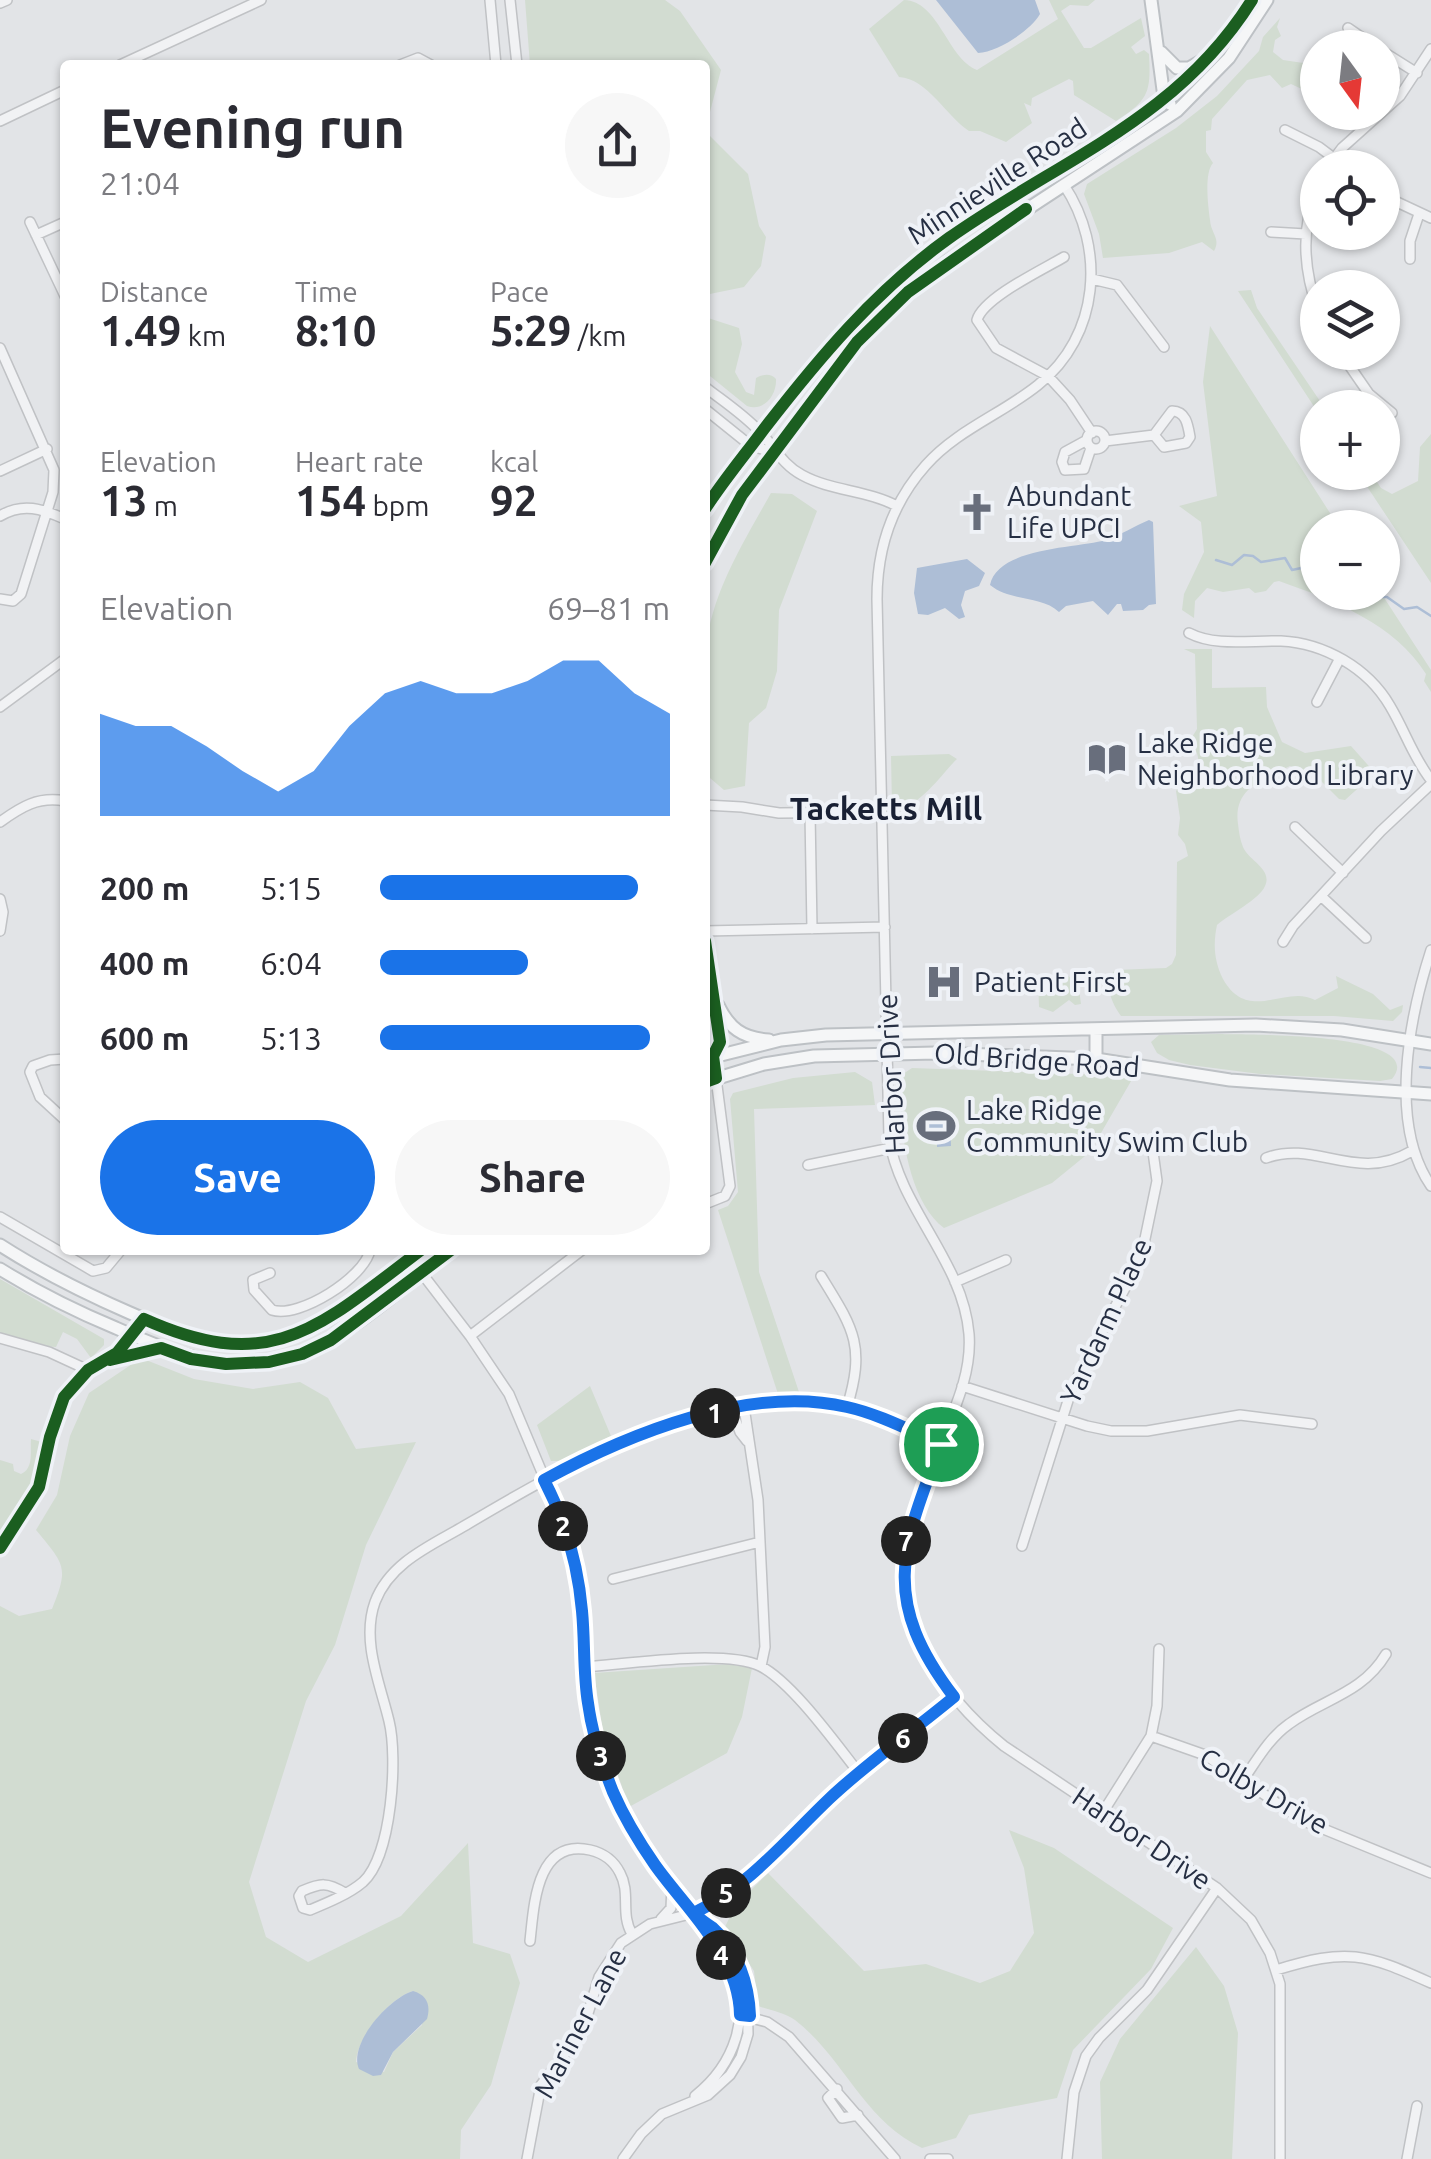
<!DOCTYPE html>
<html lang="en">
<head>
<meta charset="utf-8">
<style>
  body { margin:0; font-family:Ubuntu,sans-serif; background:#f7f7f7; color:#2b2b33; height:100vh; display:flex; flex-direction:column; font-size:38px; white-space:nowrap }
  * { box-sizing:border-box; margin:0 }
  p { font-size:32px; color:#7c7c81 }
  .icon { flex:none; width:55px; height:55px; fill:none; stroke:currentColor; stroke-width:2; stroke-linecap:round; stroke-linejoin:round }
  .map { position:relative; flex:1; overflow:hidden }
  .sheet { position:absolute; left:60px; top:60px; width:650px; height:1195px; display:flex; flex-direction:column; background:#fff; border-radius:10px; box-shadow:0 2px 8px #0004 }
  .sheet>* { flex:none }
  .needle { width:65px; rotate:165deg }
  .controls { position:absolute; left:1300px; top:30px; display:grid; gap:20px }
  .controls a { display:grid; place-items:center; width:100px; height:100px; border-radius:50%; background:#fff; box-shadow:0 2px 8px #0004; font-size:50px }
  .pin { position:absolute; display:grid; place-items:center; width:85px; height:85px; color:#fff; margin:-42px; border:5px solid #fff; border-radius:50%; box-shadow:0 2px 10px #0007 }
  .km { position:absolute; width:50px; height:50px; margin:-25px; border-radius:50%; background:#222; color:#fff; font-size:28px; line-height:50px; text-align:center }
  .round { display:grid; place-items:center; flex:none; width:105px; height:105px; border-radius:52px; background:#f7f7f7 }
  .headline { display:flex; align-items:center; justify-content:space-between; height:170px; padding:0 40px }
  h1 { font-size:55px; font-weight:700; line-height:75px }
  .figures { display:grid; grid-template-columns:repeat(3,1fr); gap:15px; height:170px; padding:10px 40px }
  .figures div { display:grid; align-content:center }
  .figures b { font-size:42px; font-weight:700 }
  .figures small { font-size:28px; font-weight:400 }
  .figures p { font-size:28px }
  .chart { height:280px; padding:20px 40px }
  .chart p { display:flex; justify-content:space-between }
  .chart svg { width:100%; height:180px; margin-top:10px; fill:#1a73e8; opacity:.7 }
  .primary-button { display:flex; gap:20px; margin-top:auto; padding:20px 40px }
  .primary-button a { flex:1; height:115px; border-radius:60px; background:#1a73e8; color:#fff; font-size:40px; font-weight:700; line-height:115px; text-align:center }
  .primary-button a+a { background:#f7f7f7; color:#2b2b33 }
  ul { padding:0 40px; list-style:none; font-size:32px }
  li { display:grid; grid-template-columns:160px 120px 1fr; align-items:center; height:75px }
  li i { height:25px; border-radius:12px; background:#1a73e8 }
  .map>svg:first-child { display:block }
  .green { fill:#d2dcd1; fill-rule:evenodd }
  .water { fill:#adbed6 }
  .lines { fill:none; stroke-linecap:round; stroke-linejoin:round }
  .stream { stroke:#adbed6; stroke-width:2.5 }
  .minor-casing { stroke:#c0c2c5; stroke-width:12 }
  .major-casing { stroke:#bdc1c5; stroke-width:15 }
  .minor { stroke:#f1f2f4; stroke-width:9 }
  .major { stroke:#f5f6f7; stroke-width:11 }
  .cycleway-casing { stroke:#eff2f7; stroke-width:19 }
  .cycleway { stroke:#1b5e20; stroke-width:12 }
  .route-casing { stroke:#fff; stroke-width:20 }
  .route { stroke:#1a73e8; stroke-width:12 }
  .labels { text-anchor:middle; stroke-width:8; stroke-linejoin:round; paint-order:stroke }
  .street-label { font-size:28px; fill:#262f43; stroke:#eff2f7 }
  .poi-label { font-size:28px; fill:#262f43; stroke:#eff2f7; text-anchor:start }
  .quarter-label { font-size:32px; font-weight:bold; fill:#192034; stroke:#eff2f7 }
</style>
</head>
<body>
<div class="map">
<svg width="1431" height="2159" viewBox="0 0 1431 2159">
  <rect width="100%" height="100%" fill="#e2e4e7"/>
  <path class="green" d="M 525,0 L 665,0 L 680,11 L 721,70 L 706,127 L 708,134 L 748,174 L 759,226 L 766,237 L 761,266 L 744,287 L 705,295 L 705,65 L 530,65 Z
    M 904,0 C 939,1 947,58 977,70 L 1058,19 L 1049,0 L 1095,0 L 1088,6 L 1070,5 L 1061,11 L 1084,48 L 1091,48 L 1141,18 L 1145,36 L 1131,47 L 1136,54 L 1144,50 L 1149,54 C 1151,92 1149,100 1116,121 L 1074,95 L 1073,81 L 1069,79 L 1032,98 L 1031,106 L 1024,103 L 1032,123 L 1006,142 L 980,131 L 969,131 C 945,115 928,79 899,77 L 869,29 Z
    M 1280,18 L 1277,27 L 1281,36 L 1275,40 L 1273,52 L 1283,60 L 1317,65 L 1317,96 L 1291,84 L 1282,88 L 1270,75 L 1247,80 L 1212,119 L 1211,130 L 1206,131 L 1206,152 L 1213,163 C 1204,173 1208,205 1210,220 C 1211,234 1221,238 1214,251 L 1202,242 L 1169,253 L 1103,258 L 1099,234 L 1084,194 L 1087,184 L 1176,128 L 1217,96 L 1259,51 L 1263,37 Z
    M 1251,290 L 1257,308 L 1324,407 L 1318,408 L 1317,411 L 1238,291 Z
    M 705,317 L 739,328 L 742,344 L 735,372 L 746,392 L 754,395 L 756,378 C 763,374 771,373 776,379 C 777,395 764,412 747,406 L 705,372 Z
    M 1210,326 L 1339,527 L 1318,528 L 1318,592 L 1381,593 L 1431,670 L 1431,692 L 1424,681 L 1426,674 C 1395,624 1333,600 1279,581 L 1274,582 L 1266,591 L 1255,593 L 1249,588 L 1223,592 L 1207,588 L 1195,601 L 1194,618 L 1182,610 L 1184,594 L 1204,552 L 1201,522 L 1179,506 L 1217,496 L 1203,382 Z
    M 1431,434 L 1431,583 L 1358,473 L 1371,473 L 1381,488 L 1392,494 L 1418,481 L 1420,447 Z
    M 771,493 L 792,494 L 817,511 L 779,610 L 777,671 L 766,708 L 749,723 L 745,786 L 724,790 L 710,778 C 705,731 698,676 709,629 C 719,581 747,536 771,493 Z
    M 1184,649 L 1212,649 L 1212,688 L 1266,687 L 1267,707 L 1282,742 L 1305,753 L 1351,746 L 1375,773 L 1345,800 L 1339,799 L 1320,780 L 1290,766 C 1262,779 1233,789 1238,824 C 1239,832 1240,840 1243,847 C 1248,860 1273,869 1265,886 C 1260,899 1228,915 1217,925 C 1213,944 1214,961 1223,979 C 1248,1024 1286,984 1315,1000 L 1338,988 L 1336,976 L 1373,994 L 1390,1010 L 1403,1005 L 1402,1012 L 1393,1021 L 1334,1016 L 1121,1016 C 1113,1005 1102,984 1115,970 L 1166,968 L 1172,964 L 1176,955 L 1177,862 L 1188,856 L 1185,844 L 1178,835 L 1180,818 L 1176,791 C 1188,775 1211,764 1189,742 L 1197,729 L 1195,654 Z
    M 949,754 L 957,759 C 941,774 916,814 892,806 L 891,756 Z
    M 1063,973 L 1078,982 L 1081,1004 L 1075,1005 L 1069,1000 L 1053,1012 L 1039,1007 L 1038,975 L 1051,974 L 1056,981 Z
    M 1220,1034 C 1239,1035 1431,1031 1392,1079 L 1380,1081 L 1260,1074 L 1190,1065 L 1169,1060 L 1157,1053 L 1151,1042 L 1159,1035 Z
    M 912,1068 L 1134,1076 L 1090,1152 L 1052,1183 L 944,1228 C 907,1201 896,1117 903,1074 Z
    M 855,1072 L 872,1082 L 875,1105 L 754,1109 L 759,1272 L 799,1392 L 778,1394 L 718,1210 L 728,1206 L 738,1192 L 730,1099 L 733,1093 L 793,1078 Z
    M 0,1279 L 104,1339 L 104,1345 L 91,1358 L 77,1339 L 63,1332 L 56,1347 L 40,1346 L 0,1334 Z
    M 141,1358 L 194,1379 L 253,1389 L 300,1382 L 328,1398 L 356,1449 L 416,1442 L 366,1545 L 335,1645 L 306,1701 L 249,1882 L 266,1937 L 308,1962 L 401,1916 L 468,1843 L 473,1943 L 510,1954 L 520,1983 L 491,2085 L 461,2130 L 460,2159 L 0,2159 L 0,1606 L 19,1616 L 52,1609 C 69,1567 65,1565 36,1530 L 57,1495 L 70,1436 L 89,1393 ZM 413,1991 L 422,2025 L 393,2052 L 384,2072 L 356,2062 C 357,2038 389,1998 413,1991 Z
    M 590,1386 L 611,1436 L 560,1461 L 551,1461 L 537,1425 Z
    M 31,1439 L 45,1443 L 34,1487 L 0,1537 L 0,1460 L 13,1464 L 14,1471 L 21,1474 C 34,1468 30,1452 31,1439 Z
    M 729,1664 L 752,1668 L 742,1717 L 727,1753 L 629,1807 L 603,1732 L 594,1673 Z
    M 1009,1830 L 1054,1848 L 1173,1928 L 1151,1969 L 1073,2050 L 1057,2098 L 969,2115 L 956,2138 L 922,2148 C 864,2121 844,2058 795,2020 C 785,2013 769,2010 758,2006 L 754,1971 L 725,1927 L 735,1906 L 768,1873 L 864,1971 L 926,1964 L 980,1983 L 1010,1971 L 1034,1933 L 1024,1868 Z
    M 1196,1947 L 1224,1986 L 1238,2033 L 1232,2159 L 1102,2159 L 1100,2082 L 1120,2039 Z"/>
  <path class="water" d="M 936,0 L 1035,0 L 1040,14 C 1030,31 998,52 978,53 Z
    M 1149,520 L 1153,522 L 1156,604 L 1149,605 L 1143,610 L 1123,611 L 1121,604 L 1117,604 L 1108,615 L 1093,601 L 1066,606 L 1059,612 C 1041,595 1011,602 990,585 C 997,547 1079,548 1106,540 C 1121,535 1134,526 1149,520 Z
    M 967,559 L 985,573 L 979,586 L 965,591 L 961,605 L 965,617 L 959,619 L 945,608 L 928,615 L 918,614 L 914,593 L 917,568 Z
    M 920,1112 L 927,1112 L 930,1119 L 950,1118 L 951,1146 L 937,1147 L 937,1134 L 921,1134 Z
    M 413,1991 C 427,1995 431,2005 427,2019 L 393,2052 L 381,2075 L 373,2076 L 359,2069 C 348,2044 389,1998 413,1991 Z"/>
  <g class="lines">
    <path class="stream" d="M 1216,560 L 1232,565 L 1244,555 L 1253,556 L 1261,562 L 1285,558 L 1292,570 L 1306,567 L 1318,572
      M 1364,592 L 1372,597 L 1387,597 L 1404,609 L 1417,607 L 1431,616
      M 1420,1067 L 1431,1068"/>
    <g class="minor-casing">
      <path id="minor" d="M 490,0 L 496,65
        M 510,0 L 517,65
        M 0,3 L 7,0
        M 1348,28 L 1377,48
        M 1382,51 L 1417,73
        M 120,65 L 261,0
        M 400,65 L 418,58 L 431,65
        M 0,121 L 65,90
        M 1285,130 L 1319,147 L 1347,168
        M 1327,168 L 1342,148 L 1400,96 L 1431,49
        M 1064,185 C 1106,248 1100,336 1038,385 C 1002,414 957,430 926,465 C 892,503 877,549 877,599 L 889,1138 C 900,1209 963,1261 969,1334 C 972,1372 955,1408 941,1443 C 929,1474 914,1505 907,1536 C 889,1620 942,1696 1004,1746 L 1217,1888 L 1251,1920 L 1270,1953 L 1280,1984 L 1280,2159
        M 1318,185 C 1301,226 1303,269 1318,310
        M 1382,195 L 1431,218
        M 30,222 L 65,296
        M 1271,232 L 1306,234
        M 36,235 L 65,222
        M 1064,257 C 1042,270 983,298 977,320 L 996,348 L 1048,376 L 1070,400 L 1092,433
        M 1410,259 L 1410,241 L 1419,214
        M 1092,279 L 1117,285 L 1164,347
        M 0,348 L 54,470 L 53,492 L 21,594 L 13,601 L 0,599
        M 1340,352 L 1369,394 L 1392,413
        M 705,387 C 723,401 743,414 759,431 C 774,445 781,464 802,475 C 831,491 867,490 897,506
        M 705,409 L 751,446 L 773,452
        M 1172,411 C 1186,411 1188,425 1190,437 L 1186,443 L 1164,447 L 1154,435 Z
        M1087 440a9 9 0 1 1 18 0a9 9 0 1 1-18 0Z
        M 1087,440 L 1065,452 L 1062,462 L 1065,470 L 1084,469 L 1091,448
        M 1105,441 L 1154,435
        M 0,471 L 47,449
        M 0,516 C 23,502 42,509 65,519
        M 1189,633 C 1216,647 1251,640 1281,641 C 1324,643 1368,668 1390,706 C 1405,731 1413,757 1431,780
        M 1317,702 L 1340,658
        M 0,707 L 65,659
        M 705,805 L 742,807 L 779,813 L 882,812
        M 810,813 L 812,929
        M 0,822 C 21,807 38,796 65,801
        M 1295,827 L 1343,873
        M 1321,896 L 1366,938
        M 0,899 L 3,912 L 0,931
        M 705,931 L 885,927
        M 1283,942 L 1293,926 L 1381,831 L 1431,784
        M 1431,950 C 1409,1018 1388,1124 1431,1186
        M 65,1059 L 50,1060 L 33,1066 L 30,1072 L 40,1097 L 65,1120
        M 1266,1158 C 1316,1139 1355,1184 1412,1151
        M 808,1165 L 891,1148
        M 705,1204 L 725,1196 L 730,1186 L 716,1078
        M 0,1217 L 93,1271 L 106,1268 L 121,1250
        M 404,1250 L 470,1336 L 509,1394 L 559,1513 L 578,1579 L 591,1720 L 615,1797 L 655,1866 L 728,1948 L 747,1989 L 748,2034 L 741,2057 L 730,2075 L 708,2095 L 662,2114 L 641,2134 L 623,2159
        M 270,1273 L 253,1280 L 254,1290 L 272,1310 C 299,1319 365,1277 370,1250
        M 821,1276 C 853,1328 866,1345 847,1407
        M 955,1282 L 1006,1260
        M 470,1336 L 582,1250
        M 0,1338 L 49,1352 L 88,1370
        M 962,1386 L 1087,1426 L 1111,1431 L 1147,1431 L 1240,1415 L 1312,1424
        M 744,1407 L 758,1500 L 765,1647 L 761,1666
        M 732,1410 L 740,1432 L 747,1441
        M 1022,1546 L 1072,1388 L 1141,1258 L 1157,1181 L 1153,1152
        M 0,1548 L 39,1487 L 50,1437 L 64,1397 L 88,1370 L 117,1353 L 144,1319
        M 613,1579 L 760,1542
        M 584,1667 C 626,1664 725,1649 760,1666 C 792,1682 836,1744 859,1773
        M 1151,1736 L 1205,1755 L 1304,1821 L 1431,1873
        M 1243,1780 C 1257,1760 1269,1738 1289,1724 C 1323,1699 1362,1694 1386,1654
        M 1103,1812 L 1151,1736 L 1157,1706 L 1159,1649
        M 345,1893 C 327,1882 321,1883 302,1891 L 299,1896 L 303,1908 L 310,1910 C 327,1903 349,1894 363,1882 C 392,1856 398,1757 389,1721 C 380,1683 361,1641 375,1602 C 390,1562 432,1545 466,1525 C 569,1464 680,1401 804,1402 C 853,1402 897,1425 941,1444
        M 661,1919 L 671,1908 L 672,1886
        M 530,1941 C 534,1906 536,1838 590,1850 C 603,1853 614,1861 620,1873 C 631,1893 620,1914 632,1934
        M 1276,1970 C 1348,1948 1364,1953 1431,1983
        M 740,2015 L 767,2022 L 789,2037 L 895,2159
        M 837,2089 L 828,2098 L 842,2118 L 858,2115
        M 695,2096 C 734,2065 753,2015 730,1969 C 721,1952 706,1940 701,1921
        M 527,2159 L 541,2085 L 583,2030 L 599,1977 L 621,1943 L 650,1924 L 694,1913 L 716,1901 L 782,1847 L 850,1781 L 954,1697
        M 930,2159 L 948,2159
        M 1067,2159 L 1074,2092 L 1086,2056 L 1099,2038 L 1147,1990 L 1217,1888
        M 1407,2159 L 1417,2106"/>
    </g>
    <g class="major-casing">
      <path id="major" d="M 1151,0 L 1163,90 L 1170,104
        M 1161,52 L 1177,68 L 1189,68 L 1203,60
        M 705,509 C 723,481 744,456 764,429 C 819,358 875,291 949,238 C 1059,160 1177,120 1252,0
        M 705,563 L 742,495 L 835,368 L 879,318 L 948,261 L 1177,111 L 1229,58 L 1267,0
        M 705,941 L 720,1042 L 713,1056 L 716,1078
        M 718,1005 C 729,1028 742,1038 769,1040
        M 1096,1029 L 1096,1059
        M 705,1059 L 781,1040 L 826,1035 L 1256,1025 L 1342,1030 L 1431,1044
        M 705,1082 L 764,1064 L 814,1056 L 935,1053 L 1096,1059 L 1230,1080 L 1431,1094
        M 0,1245 C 42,1272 84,1293 130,1313 C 189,1339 245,1359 308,1330 C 349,1312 385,1277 421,1250
        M 0,1269 C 37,1292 75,1311 116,1328 C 181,1357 244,1382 314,1349 C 356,1329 412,1280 451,1250
        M 105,1362 L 161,1348"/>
    </g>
    <use href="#minor" class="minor"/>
    <use href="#major" class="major"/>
    <g class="cycleway-casing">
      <path id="cycleway" d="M 705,509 C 723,481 744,456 764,429 C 819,358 875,291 949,238 C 1059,160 1177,120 1252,0
        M 705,563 L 742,495 L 857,342 L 908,292 L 1026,209
        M 705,941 L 720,1042 L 713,1056 L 716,1078 L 705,1082
        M 110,1360 L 161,1348 L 191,1359 L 226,1364 L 269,1362 L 302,1354 L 331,1340 L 451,1250
        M 0,1548 L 39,1487 L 50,1437 L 64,1397 L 88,1370 L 117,1353 L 144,1319 C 273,1377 320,1326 421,1250"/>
    </g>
    <use href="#cycleway" class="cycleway"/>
  </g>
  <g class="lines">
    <g class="route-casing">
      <path id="route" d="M 941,1444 C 911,1431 879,1414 847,1407 C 750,1384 628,1434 544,1480 C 565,1520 578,1565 582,1611 C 585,1642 583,1673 588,1703 C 592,1733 602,1764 613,1792 C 624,1817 639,1842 655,1865 C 687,1910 739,1955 740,2015 L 750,2016 C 749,1985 738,1950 713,1928 C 706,1923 700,1920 694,1913 C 748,1887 787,1839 829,1799 C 868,1762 913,1731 954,1697 C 880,1600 901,1549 941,1444"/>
    </g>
    <use href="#route" class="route"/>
  </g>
  <defs>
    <g id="church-bare" transform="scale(3)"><path d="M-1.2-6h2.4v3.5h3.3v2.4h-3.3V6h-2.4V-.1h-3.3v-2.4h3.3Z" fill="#686e7c" stroke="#eff2f7" stroke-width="2.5" paint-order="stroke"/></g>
    <g id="library-bare" transform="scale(3)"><path d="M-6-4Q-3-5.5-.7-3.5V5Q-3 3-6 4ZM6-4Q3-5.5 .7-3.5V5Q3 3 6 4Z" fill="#686e7c" stroke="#eff2f7" stroke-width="2.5" paint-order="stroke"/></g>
    <g id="hospital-bare" transform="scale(3)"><path d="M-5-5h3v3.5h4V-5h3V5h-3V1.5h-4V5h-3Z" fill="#686e7c" stroke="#eff2f7" stroke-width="2.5" paint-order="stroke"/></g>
    <g id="stadium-bare" transform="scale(3)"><path d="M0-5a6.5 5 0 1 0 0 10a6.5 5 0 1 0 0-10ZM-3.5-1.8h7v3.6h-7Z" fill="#686e7c" stroke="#eff2f7" stroke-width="2.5" paint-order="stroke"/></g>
  </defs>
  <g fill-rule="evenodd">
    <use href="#church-bare" x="977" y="512"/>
    <use href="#library-bare" x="1107" y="759"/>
    <use href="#hospital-bare" x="944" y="982"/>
    <use href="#stadium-bare" x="936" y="1126"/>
  </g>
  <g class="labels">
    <g class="street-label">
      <text transform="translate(997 181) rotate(-33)" y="10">Minnieville Road</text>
      <text transform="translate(1037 1060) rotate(4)" y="10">Old Bridge Road</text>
      <text transform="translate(891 1074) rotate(-93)" y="10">Harbor Drive</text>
      <text transform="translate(1106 1321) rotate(-65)" y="10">Yardarm Place</text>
      <text transform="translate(1264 1791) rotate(30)" y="10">Colby Drive</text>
      <text transform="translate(1142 1838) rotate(34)" y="10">Harbor Drive</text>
      <text transform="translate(580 2023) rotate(-62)" y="10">Mariner Lane</text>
    </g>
    <g class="poi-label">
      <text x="1007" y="506">Abundant<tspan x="1007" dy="32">Life UPCI</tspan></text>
      <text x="1137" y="753">Lake Ridge<tspan x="1137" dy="32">Neighborhood Library</tspan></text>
      <text x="974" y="992">Patient First</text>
      <text x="966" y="1120">Lake Ridge<tspan x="966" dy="32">Community Swim Club</tspan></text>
    </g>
    <g class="quarter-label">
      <text x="886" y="820">Tacketts Mill</text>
    </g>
  </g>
</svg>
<div class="controls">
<a><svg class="needle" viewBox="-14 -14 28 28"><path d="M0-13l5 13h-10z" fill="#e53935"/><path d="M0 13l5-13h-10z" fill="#7c7c81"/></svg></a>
<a><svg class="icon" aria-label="locate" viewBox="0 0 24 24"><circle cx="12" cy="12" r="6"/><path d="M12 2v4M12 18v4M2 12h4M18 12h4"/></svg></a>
<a><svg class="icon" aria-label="layers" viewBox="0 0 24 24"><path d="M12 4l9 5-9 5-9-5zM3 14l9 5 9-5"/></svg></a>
<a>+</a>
<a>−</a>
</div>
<div class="pin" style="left:941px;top:1444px;background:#1e9e55"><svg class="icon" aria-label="arrive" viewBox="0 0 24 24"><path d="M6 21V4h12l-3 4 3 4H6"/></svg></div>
<b class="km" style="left:715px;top:1413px">1</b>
<b class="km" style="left:563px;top:1526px">2</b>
<b class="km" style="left:601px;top:1756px">3</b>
<b class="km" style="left:721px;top:1955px">4</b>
<b class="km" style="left:726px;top:1893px">5</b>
<b class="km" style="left:903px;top:1738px">6</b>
<b class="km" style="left:906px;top:1541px">7</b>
<section class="sheet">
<div class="headline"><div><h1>Evening run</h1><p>21:04</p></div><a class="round"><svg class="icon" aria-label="share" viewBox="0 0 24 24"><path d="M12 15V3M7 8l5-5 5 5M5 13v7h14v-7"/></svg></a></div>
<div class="figures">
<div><p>Distance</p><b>1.49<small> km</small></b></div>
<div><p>Time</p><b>8:10</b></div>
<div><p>Pace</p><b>5:29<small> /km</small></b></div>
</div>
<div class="figures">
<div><p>Elevation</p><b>13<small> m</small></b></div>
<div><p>Heart rate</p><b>154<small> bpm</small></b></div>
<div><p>kcal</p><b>92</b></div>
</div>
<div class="chart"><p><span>Elevation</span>69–81 m</p>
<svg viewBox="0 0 160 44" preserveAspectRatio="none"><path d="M0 44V19L10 22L20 22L30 27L40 33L50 38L60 33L70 22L80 14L90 11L100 14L110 14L120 11L130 6L140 6L150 14L160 19V44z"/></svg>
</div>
<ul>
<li><b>200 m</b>5:15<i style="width:89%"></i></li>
<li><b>400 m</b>6:04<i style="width:51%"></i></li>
<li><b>600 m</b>5:13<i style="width:93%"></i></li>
</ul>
<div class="primary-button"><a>Save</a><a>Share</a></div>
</section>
</div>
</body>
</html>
